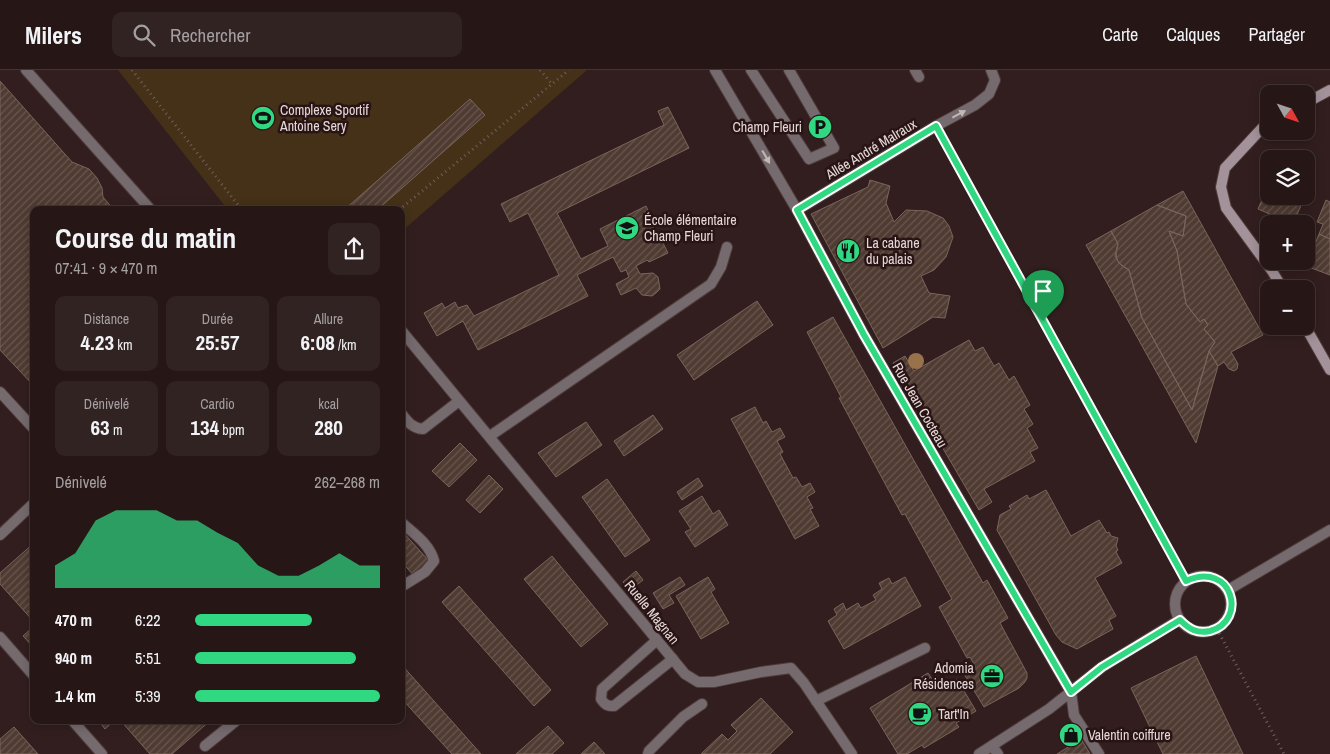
<!DOCTYPE html>
<html lang="fr">
<head>
<meta charset="utf-8">
<style>
  body { margin:0; font-family:"Archivo Narrow",sans-serif; background:#322323; color:#f1f3f6; height:100vh; display:flex; flex-direction:column; font-size:19px; white-space:nowrap }
  * { box-sizing:border-box; margin:0 }
  p { font-size:16px; color:#a49fa1 }
  .icon { flex:none; width:28px; height:28px; fill:none; stroke:currentColor; stroke-width:2; stroke-linecap:round; stroke-linejoin:round }
  .map { position:relative; flex:1; overflow:hidden }
  .panel { position:absolute; left:30px; top:136px; width:375px; height:518px; display:flex; flex-direction:column; background:#261616; border-radius:10px; box-shadow:0 2px 12px #0003,0 0 0 1px #423535 }
  .panel>* { flex:none }
  .needle { width:32px; rotate:130deg }
  .controls { position:absolute; left:1260px; top:15px; display:grid; gap:10px }
  .controls a { display:grid; place-items:center; width:55px; height:55px; border-radius:10px; background:#261616; box-shadow:0 2px 12px #0003,0 0 0 1px #423535; font-size:25px }
  .pin { position:absolute; display:grid; place-items:center; width:42px; height:42px; color:#fff; margin:-51px -21px; border-radius:50% 50% 50% 0; rotate:-45deg; box-shadow:0 0 5px #0007 }
  .pin .icon { rotate:45deg }
  .round { display:grid; place-items:center; flex:none; width:52px; height:52px; border-radius:10px; background:#322323 }
  .head { display:flex; align-items:center; justify-content:space-between; height:85px; padding:0 25px }
  h1 { font-size:28px; font-weight:700; line-height:38px }
  .metrics { display:grid; grid-template-columns:repeat(3,1fr); gap:8px; height:85px; padding:5px 25px }
  .metrics div { display:grid; align-content:center; border-radius:10px; background:#322323; text-align:center }
  .metrics b { font-size:21px; font-weight:700 }
  .metrics small { font-size:14px; font-weight:400 }
  .metrics p { font-size:14px }
  .chart { height:140px; padding:10px 25px }
  .chart p { display:flex; justify-content:space-between }
  .chart svg { width:100%; height:90px; margin-top:5px; fill:#31d882; opacity:.7 }
  ul { padding:0 25px; list-style:none; font-size:16px }
  li { display:grid; grid-template-columns:80px 60px 1fr; align-items:center; height:38px }
  li i { height:12px; border-radius:6px; background:#31d882 }
  header { display:flex; align-items:center; gap:30px; box-sizing:border-box; height:70px; padding:0 25px; background:#261616; border-bottom:1px solid #423535 }
  header strong { font-size:24px }
  nav { display:flex; gap:28px; margin-inline-start:auto; font-size:18px }
  .search { width:350px; height:45px; background:#322323; display:flex; align-items:center; gap:12px; box-sizing:border-box; padding:0 18px; border-radius:10px; color:#a49fa1; font-size:19px }
  .map>svg:first-child { display:block }
  .green { fill:#443117 }
  .building { fill:url(#building-hatch); stroke:#7a655b }
  .lines { fill:none; stroke-linecap:round; stroke-linejoin:round }
  .lane-casing { stroke:#4f3c3c; stroke-width:12 }
  .street-casing { stroke:#4f3c3c; stroke-width:12 }
  .secondary-casing { stroke:#4f3c3c; stroke-width:12 }
  .path { stroke:#715f5f; stroke-width:3; stroke-dasharray:1 4; stroke-linecap:butt }
  .lane { stroke:#756a6e; stroke-width:10 }
  .street { stroke:#756a6e; stroke-width:10 }
  .secondary { stroke:#a39299; stroke-width:10 }
  .tree { fill:#98724b }
  .oneway { fill:#c5b7b8 }
  .route-casing { stroke:#fff; stroke-width:10 }
  .route { stroke:#31d882; stroke-width:6 }
  .labels { text-anchor:middle; stroke-width:5; stroke-linejoin:round; paint-order:stroke }
  .poi-label { font-size:14px; fill:#e7d8d8; stroke:#281414; text-anchor:start }
  .street-label { font-size:14px; fill:#e7d8d8; stroke:#281414 }
</style>
</head>
<body>
<header>
<strong>Milers</strong>
<div class="search"><svg class="icon" aria-label="search" viewBox="0 0 24 24"><circle cx="10" cy="10" r="6"/><path d="M15 15l6 6"/></svg>Rechercher</div>
<nav><a>Carte</a><a>Calques</a><a>Partager</a></nav>
</header>
<div class="map">
<svg width="1330" height="684" viewBox="0 0 1330 684">
  <defs>
    <pattern id="building-hatch" width="6" height="6" patternUnits="userSpaceOnUse" patternTransform="scale(1.25)"><rect width="6" height="6" fill="#4f3b32"/><path d="M-1 1l2-2M0 6l6-6M5 7l2-2" fill="none" stroke="#68574f"/></pattern>
  </defs>
  <rect width="100%" height="100%" fill="#321e1e"/>
  <path class="green" d="M 118,0 L 587,0 L 401,162 L 401,140 L 228,140 Z"/>
  <path class="building" d="M 0,11 L 72,92 L 89,99 L 97,108 L 102,118 L 103,127 L 114,140 L 34,140 L 34,316 L 0,280 Z
    M 470,29 L 485,45 L 377,140 L 344,140 Z
    M 668,37 L 689,78 L 557,143 L 581,189 L 608,176 L 600,159 L 620,149 L 621,151 L 627,148 L 626,146 L 646,136 L 655,156 L 653,158 L 656,164 L 658,163 L 668,183 L 649,192 L 647,190 L 636,196 L 640,204 L 653,203 L 658,207 L 660,219 L 656,223 L 652,226 L 642,225 L 636,218 L 621,225 L 616,214 L 629,207 L 626,200 L 621,202 L 613,187 L 577,205 L 588,226 L 478,280 L 463,251 L 437,266 L 424,243 L 442,233 L 445,238 L 455,232 L 458,238 L 467,235 L 474,246 L 559,205 L 528,143 L 510,152 L 501,134 L 664,55 L 658,41 Z
    M 870,110 L 890,116 L 886,133 L 894,152 L 906,140 L 927,141 L 943,148 L 949,156 L 953,167 L 946,187 L 934,200 L 921,206 L 929,223 L 950,226 L 945,248 L 933,247 L 883,278 L 811,144 L 868,117 Z
    M 1269,114 L 1269,126 L 1305,126 L 1293,154 L 1258,139 Z
    M 1183,121 L 1263,265 L 1231,282 L 1238,294 L 1237,299 L 1234,301 L 1229,299 L 1224,292 L 1218,296 L 1209,281 L 1215,272 L 1204,259 L 1208,255 L 1204,249 L 1200,252 L 1186,234 L 1177,181 L 1169,161 L 1183,166 L 1186,146 L 1157,135 Z
    M 1326,130 L 1330,132 L 1330,169 L 1319,164 L 1323,154 L 1317,152 Z
    M 1157,135 L 1186,146 L 1183,166 L 1169,161 L 1177,181 L 1186,234 L 1200,252 L 1204,249 L 1208,255 L 1204,259 L 1215,272 L 1209,281 L 1192,340 L 1142,248 L 1129,200 L 1119,193 L 1115,186 L 1118,174 L 1111,161 Z
    M 1111,161 L 1118,174 L 1116,182 L 1117,190 L 1122,196 L 1129,200 L 1142,248 L 1192,340 L 1209,281 L 1218,296 L 1196,373 L 1086,175 Z
    M 1319,164 L 1330,169 L 1330,205 L 1306,196 Z
    M 757,231 L 773,255 L 694,310 L 677,285 Z
    M 833,247 L 983,513 L 987,510 L 1008,548 L 1000,553 L 1027,603 L 1027,608 L 1025,612 L 1019,618 L 984,637 L 964,604 L 976,598 L 970,587 L 967,588 L 939,537 L 952,529 L 905,444 L 902,445 L 839,328 L 841,327 L 807,262 Z
    M 969,270 L 975,281 L 983,277 L 994,296 L 999,293 L 1009,310 L 1014,306 L 1030,335 L 1024,339 L 1033,354 L 1027,358 L 1038,378 L 1030,382 L 1035,391 L 984,419 L 992,432 L 979,440 L 893,293 L 905,286 L 914,301 Z
    M 755,337 L 763,353 L 766,351 L 772,362 L 780,358 L 785,367 L 777,371 L 783,382 L 780,384 L 793,408 L 796,407 L 802,417 L 810,413 L 815,422 L 807,427 L 813,438 L 810,439 L 819,456 L 795,469 L 731,349 Z
    M 653,345 L 663,359 L 624,386 L 614,371 Z
    M 586,352 L 602,375 L 556,407 L 538,383 Z
    M 460,373 L 477,390 L 449,417 L 432,401 Z
    M 489,405 L 503,419 L 480,443 L 466,430 Z
    M 698,408 L 703,416 L 682,430 L 677,422 Z
    M 607,409 L 650,470 L 625,487 L 582,427 Z
    M 1046,420 L 1071,466 L 1099,450 L 1107,463 L 1109,462 L 1111,466 L 1118,468 L 1116,476 L 1118,480 L 1116,482 L 1122,493 L 1095,508 L 1116,546 L 1109,550 L 1113,559 L 1077,579 L 1062,572 L 1056,565 L 997,460 L 1000,445 L 1011,439 L 1009,436 L 1027,425 L 1029,429 Z
    M 702,426 L 713,444 L 719,440 L 728,455 L 695,477 L 685,462 L 691,459 L 679,441 Z
    M 401,460 L 430,492 L 414,506 L 401,491 Z
    M 34,473 L 34,512 L 31,514 L 34,517 L 34,552 L 0,514 L 0,503 Z
    M 552,486 L 608,554 L 581,577 L 524,509 Z
    M 636,501 L 643,510 L 630,520 L 623,512 Z
    M 680,507 L 685,515 L 669,525 L 674,533 L 663,539 L 653,523 Z
    M 708,507 L 715,519 L 711,522 L 729,553 L 701,569 L 676,526 Z
    M 905,507 L 921,536 L 844,579 L 828,551 L 837,545 L 834,539 L 843,533 L 846,540 L 858,533 L 861,538 L 876,530 L 873,525 L 882,519 L 879,513 L 889,508 L 892,514 Z
    M 459,516 L 551,620 L 534,636 L 442,532 Z
    M 34,556 L 34,578 L 23,566 Z
    M 1196,586 L 1243,684 L 1163,684 L 1131,618 Z
    M 401,594 L 481,684 L 452,684 L 401,628 Z
    M 928,603 L 939,620 L 957,609 L 976,641 L 956,653 L 959,657 L 924,678 L 922,675 L 907,684 L 898,684 L 870,638 Z
    M 761,628 L 793,662 L 770,684 L 701,684 L 722,664 L 728,670 L 737,661 L 731,655 Z
    M 98,650 L 115,650 L 105,659 Z
    M 120,650 L 151,650 L 156,655 L 162,650 L 211,650 L 172,684 L 150,684 Z
    M 548,656 L 564,673 L 552,684 L 516,684 Z
    M 14,657 L 38,684 L 0,684 L 0,669 Z
    M 1081,669 L 1090,684 L 1057,684 Z
    M 594,672 L 605,684 L 581,684 Z"/>
  <g class="lines">
    <g class="lane-casing">
      <path id="lane" d="M 26,0 L 151,140
        M 751,0 L 809,89 L 834,78 L 789,0
        M 915,0 L 919,7
        M 797,140 L 936,56 L 975,35 L 989,24 L 995,10 L 991,0
        M 0,322 L 34,359
        M 490,366 L 711,214 L 721,197 L 727,177
        M 401,452 C 413,463 430,474 434,491 L 425,502 L 401,517
        M 0,465 L 34,433
        M 0,567 L 34,606
        M 657,570 L 602,619 L 601,629 C 605,635 607,636 614,636 L 673,589
        M 816,631 L 925,578
        M 72,650 L 102,684
        M 205,676 L 237,650
        M 992,676 L 998,684
        M 648,684 L 649,681 L 683,647 L 702,634"/>
    </g>
    <g class="street-casing">
      <path id="street" d="M 715,0 L 797,140 L 864,265 L 1071,622 L 1074,645 L 1099,684
        M 401,260 L 685,604 L 698,612 L 714,612 L 761,602 L 791,598 L 804,613 L 852,684
        M 401,343 C 408,352 412,358 423,359 L 459,331
        M1175 534a28 28 0 1 1 56 0a28 28 0 1 1-56 0Z
        M 1228,520 L 1330,460
        M 979,684 L 1049,639 L 1102,597 L 1179,550"/>
    </g>
    <g class="secondary-casing">
      <path id="secondary" d="M 1306,33 L 1330,20
        M 1269,54 L 1263,57 L 1225,98 L 1221,117 L 1226,138 L 1272,201 L 1283,219
        M 1305,256 L 1330,300"/>
    </g>
    <path class="path" d="M 132,0 L 242,140
      M 540,0 L 552,14
      M 943,69 L 1186,511
      M 399,140 L 569,0
      M 1217,559 L 1284,684"/>
    <use href="#lane" class="lane"/>
    <use href="#street" class="street"/>
    <use href="#secondary" class="secondary"/>
  </g>
  <circle class="tree" cx="916" cy="291" r="8"/>
  <defs><path id="oneway-solid" d="M-6-.8H1V-3.2L6.5 0L1 3.2V.8H-6Z" transform="scale(1.25)"/></defs>
  <g class="oneway">
    <use href="#oneway-solid" transform="translate(959 44) rotate(-28)"/>
    <use href="#oneway-solid" transform="translate(766 87) rotate(60)"/>
  </g>
  <g class="lines">
    <g class="route-casing">
      <path id="route" d="M 936,56 L 1186,511 C 1233,490 1248,551 1210,561 C 1197,564 1189,559 1180,550 L 1102,597 L 1071,622 L 864,265 L 797,140 Z"/>
    </g>
    <use href="#route" class="route"/>
  </g>
  <defs>
    <g id="stadium-disc" transform="scale(1.25)"><circle r="9.5" fill="#31d882" stroke="#281414"/><path d="M0-5a6.5 5 0 1 0 0 10a6.5 5 0 1 0 0-10ZM-3.5-1.8h7v3.6h-7Z" fill="#111"/></g>
    <g id="parking-disc" transform="scale(1.25)"><circle r="9.5" fill="#31d882" stroke="#281414"/><path d="M-3.5-5.5H1a3.5 3.5 0 0 1 0 7H-1V5.5H-3.5ZM-1-3.4V-.6H.8a1.4 1.4 0 0 0 0-2.8Z" fill="#111"/></g>
    <g id="school-disc" transform="scale(1.25)"><circle r="9.5" fill="#31d882" stroke="#281414"/><path d="M0-5L7-2L0 1L-7-2ZM-4 1L0 2.5L4 1V4Q0 6-4 4Z" fill="#111"/></g>
    <g id="restaurant-disc" transform="scale(1.25)"><circle r="9.5" fill="#31d882" stroke="#281414"/><path d="M-5-6h1v4h1v-4h1v4h1v-4h1v5L-1.5 .5V6h-2V.5L-5-1ZM5-6V6H3V1.5H1.5Q1.5-4 5-6Z" fill="#111"/></g>
    <g id="office-disc" transform="scale(1.25)"><circle r="9.5" fill="#31d882" stroke="#281414"/><path d="M-6-3h4V-5.5h4V-3h4V5H-6ZM-1-4.5V-3h2v-1.5ZM-6 0V1H6V0Z" fill="#111"/></g>
    <g id="cafe-disc" transform="scale(1.25)"><circle r="9.5" fill="#31d882" stroke="#281414"/><path d="M-5.5-4.5H6V0H3Q3 3.5 0 3.5H-2.5Q-5.5 3.5-5.5 0ZM3-3.2v2h1.7v-2ZM-6 4.5H4V6H-6Z" fill="#111"/></g>
    <g id="shop-disc" transform="scale(1.25)"><circle r="9.5" fill="#31d882" stroke="#281414"/><path d="M-5-2.5h2.3a2.7 3.5 0 0 1 5.4 0H5L5.5 6h-11ZM-1.5-2.5h3a1.5 2.3 0 0 0-3 0Z" fill="#111"/></g>
  </defs>
  <g fill-rule="evenodd">
    <use href="#stadium-disc" x="263" y="48"/>
    <use href="#parking-disc" x="820" y="57"/>
    <use href="#school-disc" x="627" y="158"/>
    <use href="#restaurant-disc" x="848" y="181"/>
    <use href="#office-disc" x="992" y="606"/>
    <use href="#cafe-disc" x="920" y="644"/>
    <use href="#shop-disc" x="1071" y="665"/>
  </g>
  <g class="labels">
    <g class="poi-label">
      <text x="280" y="45">Complexe Sportif<tspan x="280" dy="16">Antoine Sery</tspan></text>
      <text x="802" y="62" text-anchor="end">Champ Fleuri</text>
      <text x="644" y="155">École élémentaire<tspan x="644" dy="16">Champ Fleuri</tspan></text>
      <text x="866" y="178">La cabane<tspan x="866" dy="16">du palais</tspan></text>
      <text x="974" y="603" text-anchor="end">Adomia<tspan x="974" dy="16">Résidences</tspan></text>
      <text x="938" y="649">Tart'In</text>
      <text x="1088" y="670">Valentin coiffure</text>
    </g>
    <g class="street-label">
      <text transform="translate(871 79) rotate(-31)" y="5">Allée André Malraux</text>
      <text transform="translate(920 335) rotate(60)" y="5">Rue Jean Cocteau</text>
      <text transform="translate(652 542) rotate(51)" y="5">Ruelle Magnan</text>
    </g>
  </g>
</svg>
<div class="controls">
<a><svg class="needle" viewBox="-14 -14 28 28"><path d="M0-13l5 13h-10z" fill="#e53935"/><path d="M0 13l5-13h-10z" fill="#a49fa1"/></svg></a>
<a><svg class="icon" aria-label="layers" viewBox="0 0 24 24"><path d="M12 4l9 5-9 5-9-5zM3 14l9 5 9-5"/></svg></a>
<a>+</a>
<a>−</a>
</div>
<div class="pin" style="left:1043px;top:251px;background:#1e9e55"><svg class="icon" aria-label="arrive" viewBox="0 0 24 24"><path d="M6 21V4h12l-3 4 3 4H6"/></svg></div>
<section class="panel">
<div class="head"><div><h1>Course du matin</h1><p>07:41 · 9 × 470 m</p></div><a class="round"><svg class="icon" aria-label="share" viewBox="0 0 24 24"><path d="M12 15V3M7 8l5-5 5 5M5 13v7h14v-7"/></svg></a></div>
<div class="metrics">
<div><p>Distance</p><b>4.23<small> km</small></b></div>
<div><p>Durée</p><b>25:57</b></div>
<div><p>Allure</p><b>6:08<small> /km</small></b></div>
</div>
<div class="metrics">
<div><p>Dénivelé</p><b>63<small> m</small></b></div>
<div><p>Cardio</p><b>134<small> bpm</small></b></div>
<div><p>kcal</p><b>280</b></div>
</div>
<div class="chart"><p><span>Dénivelé</span>262–268 m</p>
<svg viewBox="0 0 160 44" preserveAspectRatio="none"><path d="M0 44V33L10 27L20 11L30 6L40 6L50 6L60 11L70 11L80 17L90 22L100 33L110 38L120 38L130 33L140 27L150 33L160 33V44z"/></svg>
</div>
<ul>
<li><b>470 m</b>6:22<i style="width:63%"></i></li>
<li><b>940 m</b>5:51<i style="width:87%"></i></li>
<li><b>1.4 km</b>5:39<i style="width:100%"></i></li>
</ul>
</section>
</div>
</body>
</html>
